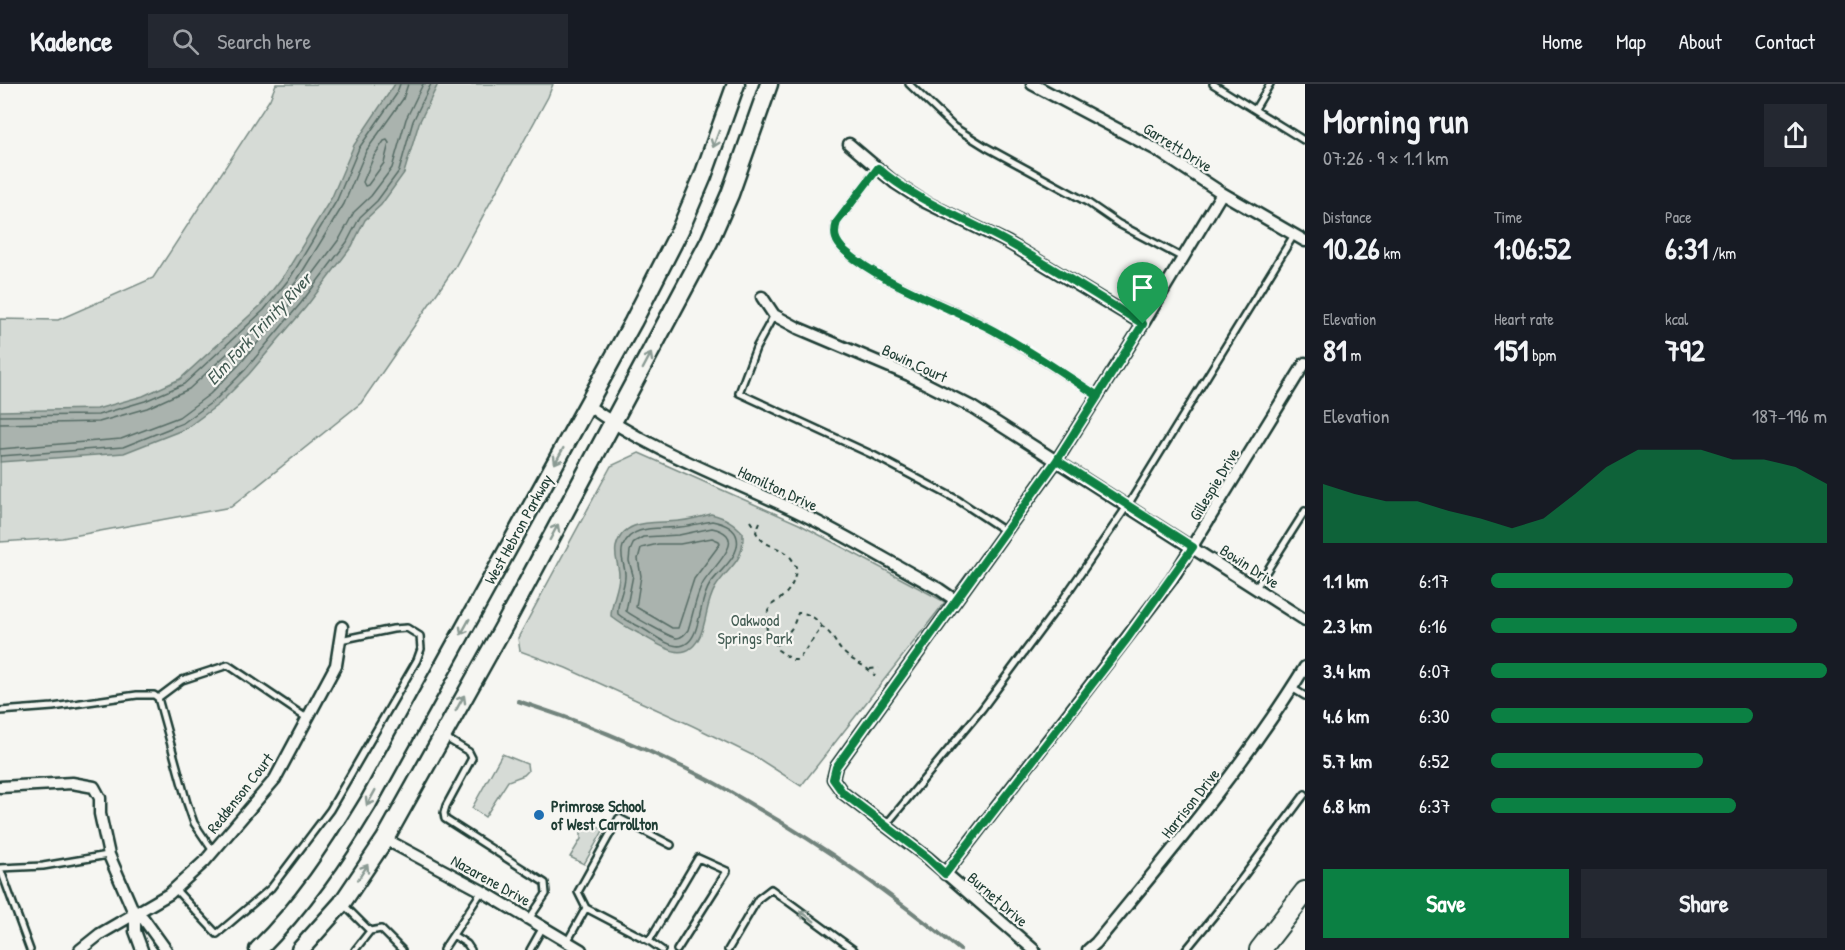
<!DOCTYPE html>
<html lang="en">
<head>
<meta charset="utf-8">
<style>
  body { margin:0; font-family:"Patrick Hand",sans-serif; background:#242831; color:#f1f3f6; height:100vh; display:flex; flex-direction:column; font-size:22px; white-space:nowrap }
  * { box-sizing:border-box; margin:0 }
  p { font-size:20px; color:#9ea1a6 }
  .icon { flex:none; width:33px; height:33px; fill:none; stroke:currentColor; stroke-width:2; stroke-linecap:round; stroke-linejoin:round }
  .map { position:relative; flex:1; overflow:hidden }
  .sheet { display:flex; flex-direction:column; background:#171b24; width:540px }
  .sheet>* { flex:none }
  .pin { position:absolute; display:grid; place-items:center; width:51px; height:51px; color:#fff; margin:-62px -26px; border-radius:50% 50% 50% 0; rotate:-45deg; box-shadow:0 0 6px #0007 }
  .pin .icon { rotate:45deg }
  .round { display:grid; place-items:center; flex:none; width:63px; height:63px; border-radius:0px; background:#242831 }
  .overview { display:flex; align-items:center; justify-content:space-between; height:102px; padding:0 18px }
  h1 { font-size:33px; font-weight:700; line-height:45px }
  .stats { display:grid; grid-template-columns:repeat(3,1fr); gap:9px; height:102px; padding:6px 18px }
  .stats div { display:grid; align-content:center }
  .stats b { font-size:30px; font-weight:700 }
  .stats small { font-size:16px; font-weight:400 }
  .stats p { font-size:16px }
  .chart { height:168px; padding:12px 18px }
  .chart p { display:flex; justify-content:space-between }
  .chart svg { width:100%; height:108px; margin-top:6px; fill:#0b8043; opacity:.7 }
  .action { display:flex; gap:12px; margin-top:auto; padding:12px 18px }
  .action a { flex:1; height:69px; border-radius:0px; background:#0b8043; color:#fff; font-size:24px; font-weight:700; line-height:69px; text-align:center }
  .action a+a { background:#242831; color:#f1f3f6 }
  ul { padding:0 18px; list-style:none; font-size:20px }
  li { display:grid; grid-template-columns:96px 72px 1fr; align-items:center; height:45px }
  li i { height:15px; border-radius:8px; background:#0b8043 }
  header { display:flex; align-items:center; gap:36px; box-sizing:border-box; height:84px; padding:0 30px; background:#171b24; border-bottom:2px solid #363941 }
  header strong { font-size:28px }
  nav { display:flex; gap:33px; margin-inline-start:auto; font-size:21px }
  .search { width:420px; height:54px; background:#242831; display:flex; align-items:center; gap:15px; box-sizing:border-box; padding:0 21px; border-radius:0px; color:#9ea1a6; font-size:22px }
  main { display:flex; flex:1; min-height:0 }
  .map>svg:first-child { display:block }
  .green { fill:#d6dbd6; stroke:#7a8c85; stroke-width:1.5 }
  .water { fill:#aab3ae; stroke:#72847d; stroke-width:1.5 }
  .lines { fill:none; stroke-linecap:round; stroke-linejoin:round }
  .shore { stroke:#576c65; stroke-width:1.5 }
  .stream { stroke:#72847d; stroke-width:4 }
  .lane-casing { stroke:#1f3d34; stroke-width:10 }
  .street-casing { stroke:#1f3d34; stroke-width:15 }
  .primary-casing { stroke:#1f3d34; stroke-width:21 }
  .highway-casing { stroke:#1f3d34; stroke-width:24 }
  .path { stroke:#1f3d34; stroke-width:2; stroke-dasharray:4.5 4.5; stroke-linecap:butt }
  .lane { stroke:#f6f6f2; stroke-width:5 }
  .street { stroke:#f6f6f2; stroke-width:10 }
  .primary { stroke:#f6f6f2; stroke-width:16 }
  .highway { stroke:#f6f6f2; stroke-width:20 }
  .oneway { stroke:#8a9a93 }
  .route-casing { stroke:#fff; stroke-width:12 }
  .route { stroke:#0b8043; stroke-width:8 }
  .poi-dot { fill:#1f6fb2; stroke:#f6f6f2; stroke-width:2 }
  .labels { text-anchor:middle; stroke-width:4.5; stroke-linejoin:round; paint-order:stroke }
  .street-label { font-size:16px; fill:#1f3d34; stroke:#f6f6f2 }
  .park-label { font-size:16px; fill:#445d54; stroke:#f6f6f2 }
  .poi-label { font-size:16px; font-weight:bold; fill:#1f3d34; stroke:#f6f6f2; text-anchor:start }
  .water-label { font-size:18px; font-style:italic; fill:#425a52; stroke:#f6f6f2 }
</style>
</head>
<body>
<header>
<strong>Kadence</strong>
<div class="search"><svg class="icon" aria-label="search" viewBox="0 0 24 24"><circle cx="10" cy="10" r="6"/><path d="M15 15l6 6"/></svg>Search here</div>
<nav><a>Home</a><a>Map</a><a>About</a><a>Contact</a></nav>
</header>
<main>
<div class="map">
<svg width="1305" height="866" viewBox="0 0 1305 866">
  <rect width="100%" height="100%" fill="#f6f6f2"/>
  <filter id="ink" filterUnits="userSpaceOnUse"><feTurbulence type="fractalNoise" baseFrequency=".0167" numOctaves="2"/><feDisplacementMap in="SourceGraphic" scale="12" xChannelSelector="R" yChannelSelector="G"/><feConvolveMatrix kernelMatrix="1 2 1 2 8 2 1 2 1" color-interpolation-filters="sRGB"/></filter>
  <g filter="url(#ink)">
    <path class="green" d="M 276,0 L 553,0 L 548,13 L 455,183 L 361,319 L 231,423 L 62,454 L 0,458 L 0,235 L 58,236 L 153,194 L 270,15 Z
      M 639,369 L 799,440 L 945,518 L 801,702 L 756,673 L 693,642 L 566,584 L 520,567 L 518,554 L 611,382 Z
      M 502,670 L 527,680 L 528,687 L 524,691 L 508,697 L 485,733 L 472,724 Z
      M 587,739 L 604,745 L 584,780 L 570,773 L 581,755 L 581,748 Z"/>
    <path class="water" d="M 395,0 L 438,0 L 419,39 L 404,89 L 381,121 L 365,136 L 352,162 L 306,223 L 249,290 L 219,320 L 185,345 L 124,369 L 0,378 L 0,327 L 97,325 L 143,312 L 180,295 L 260,222 L 285,190 L 332,113 L 354,61 Z
      M 711,430 C 726,434 733,438 743,449 C 744,480 729,481 715,504 C 706,519 707,537 700,552 C 685,584 658,559 638,549 C 628,544 620,540 611,532 C 611,518 619,505 619,491 C 619,481 614,474 616,463 C 623,433 656,440 679,437 C 690,436 701,433 711,430 Z"/>
    <g class="lines">
      <path class="shore" d="M 384,57 L 387,56 L 389,59 L 384,79 L 368,101 L 365,102 L 363,98 L 374,72 Z
        M 0,332 L 98,331 L 145,317 L 184,300 L 264,226 L 290,194 L 337,116 L 359,64 L 396,11 L 400,0
        M 0,340 L 99,338 L 147,324 L 189,305 L 269,231 L 296,198 L 344,120 L 366,67 L 403,15 L 408,0
        M 0,365 L 121,355 L 179,333 L 210,310 L 239,281 L 295,214 L 340,154 L 354,128 L 371,112 L 392,84 L 406,35 L 423,0
        M 0,372 L 123,363 L 183,339 L 215,316 L 245,286 L 301,219 L 347,158 L 360,133 L 377,117 L 399,87 L 413,37 L 431,0
        M 712,437 C 722,439 735,443 737,454 C 741,472 719,487 710,500 C 701,514 701,533 695,548 C 683,577 658,553 642,544 C 633,539 626,537 618,530 C 616,517 626,504 625,490 C 625,480 619,473 623,462 C 632,439 660,446 680,443 C 691,442 701,439 712,437 Z
        M 712,444 C 753,453 710,484 702,501 C 695,515 693,531 688,546 C 685,550 682,554 677,554 C 671,554 631,531 626,527 L 633,491 L 629,477 L 630,467 L 634,458 L 643,453 L 679,451 Z
        M 712,454 L 719,457 L 720,460 L 694,495 L 678,544 L 672,544 L 636,523 L 641,492 L 638,475 L 641,464 L 658,460 L 680,460 Z"/>
      <path class="stream" d="M 518,617 C 583,638 646,664 707,695 C 725,704 742,715 759,725 C 830,766 896,814 960,866"/>
      <g class="lane-casing">
        <path id="lane" d="M 909,0 L 954,43 L 986,63 L 1087,118 L 1119,140 L 1183,174
          M 1213,0 L 1305,57
          M 1255,25 L 1270,0
          M 878,84 L 837,138 C 833,150 835,159 845,167 C 884,201 942,218 987,243 C 1025,264 1061,288 1097,311
          M 774,231 L 756,264 L 739,309 L 873,371 L 958,416 L 1005,447
          M 1256,504 L 1305,427
          M 1292,604 L 1305,612
          M 158,614 L 182,596 L 228,581 L 308,635
          M 0,627 L 53,623 L 137,611 L 154,611 L 158,614 L 187,719 L 194,739 L 213,767
          M 446,654 L 469,668 L 472,674 L 446,722 L 444,729 L 445,735 L 545,799 L 546,810 L 529,835
          M 885,742 L 982,625 L 1057,524 L 1128,421 L 1294,151
          M 0,784 L 43,782 L 108,771
          M 0,784 L 30,866
          M 175,805 L 217,850 L 271,804 L 330,726 L 417,576 L 421,565 L 420,552 L 407,544 L 393,545 L 340,556
          M 344,821 L 370,847 L 355,866
          M 586,824 L 578,808 L 619,734 L 671,761
          M 370,847 L 381,845 L 402,866
          M 453,851 L 467,860 L 471,866
          M 649,857 L 698,774 L 727,787 L 677,866
          M 567,858 L 586,824 L 649,857 L 662,866
          M 443,866 L 482,807
          M 530,866 L 543,843
          M 728,866 L 758,815 L 771,805 L 854,866
          M 1186,866 L 1217,828 L 1305,710"/>
      </g>
      <g class="street-casing">
        <path id="street" d="M 1032,0 L 1155,65 L 1222,109 L 1305,157
          M 849,60 L 895,99 L 923,117 L 1007,158 L 1143,240
          M 762,213 L 774,231 L 798,244 L 909,291 L 972,323 L 1305,536
          M 587,321 C 651,367 724,393 794,426 C 844,450 891,479 939,505 L 955,516
          M 0,703 L 72,699 L 94,703 L 100,714 L 100,730 L 109,771 L 135,831 L 135,847 L 142,866
          M 385,755 L 482,807 L 581,866
          M 945,790 L 1172,495 L 1305,279
          M 135,831 L 143,834 L 166,866
          M 80,866 L 100,850 L 169,810 L 205,777 L 275,695 L 336,581 L 342,543
          M 1034,866 L 928,774 L 843,709 L 833,695 L 836,683 L 1057,376 L 1143,240 L 1222,109
          M 1088,866 L 1096,859 C 1169,770 1244,682 1305,583"/>
      </g>
      <g class="primary-casing">
        <path id="primary" d="M 258,866 C 302,822 336,772 368,719 L 633,238 L 680,146 L 703,92 L 736,0
          M 300,866 L 342,819 L 385,755 L 504,542 L 709,158 L 730,110 L 769,0"/>
      </g>
      <g class="highway-casing">
        <path id="highway" d="M 1260,866 L 1305,808"/>
      </g>
      <path class="path" d="M 751,437 L 756,445
        M 760,438 L 756,448 C 766,468 786,458 796,483 C 796,494 791,506 782,513 C 779,517 774,518 771,522 C 762,534 766,553 777,561
        M 822,543 C 818,535 807,528 798,529 C 796,534 794,541 791,545 C 786,553 776,554 778,566 L 793,576 L 798,576 L 822,543 C 833,549 835,561 844,569 C 854,578 867,582 875,592
        M 870,585 L 879,584"/>
      <use href="#lane" class="lane"/>
      <use href="#street" class="street"/>
      <use href="#primary" class="primary"/>
      <use href="#highway" class="highway"/>
    </g>
    <defs><path id="oneway-shaft" d="M-6 0H5M1.5-3L5.5 0L1.5 3" fill="none" stroke-width="1.6" stroke-linecap="round" stroke-linejoin="round" transform="scale(1.5)"/></defs>
    <g class="oneway">
      <use href="#oneway-shaft" transform="translate(716 55) rotate(110)"/>
      <use href="#oneway-shaft" transform="translate(647 277) rotate(-62)"/>
      <use href="#oneway-shaft" transform="translate(559 372) rotate(119)"/>
      <use href="#oneway-shaft" transform="translate(554 448) rotate(-62)"/>
      <use href="#oneway-shaft" transform="translate(465 543) rotate(119)"/>
      <use href="#oneway-shaft" transform="translate(460 619) rotate(-61)"/>
      <use href="#oneway-shaft" transform="translate(371 714) rotate(119)"/>
      <use href="#oneway-shaft" transform="translate(363 788) rotate(-57)"/>
      <use href="#oneway-shaft" transform="translate(807 832) rotate(-144)"/>
    </g>
  </g>
  <g class="lines" filter="url(#ink)">
    <g class="route-casing">
      <path id="route" d="M 1143,240 C 1099,213 1055,185 1009,159 C 965,134 917,118 878,84 L 837,138 C 833,150 835,158 845,167 C 880,198 942,220 985,242 C 1024,262 1061,288 1098,312 L 1057,376 L 836,683 L 833,695 L 843,709 L 928,774 L 945,790 L 1127,555 L 1193,463 L 1057,376 L 1143,240"/>
    </g>
    <use href="#route" class="route"/>
  </g>
  <circle class="poi-dot" cx="539" cy="731" r="6"/>
  <g class="labels">
    <g class="street-label">
      <text transform="translate(1178 63) rotate(32)" y="6">Garrett Drive</text>
      <text transform="translate(915 279) rotate(25)" y="6">Bowin Court</text>
      <text transform="translate(1214 400) rotate(-59)" y="6">Gillespie Drive</text>
      <text transform="translate(778 404) rotate(25)" y="6">Hamilton Drive</text>
      <text transform="translate(518 445) rotate(-61)" y="6">West Hebron Parkway</text>
      <text transform="translate(1250 482) rotate(33)" y="6">Bowin Drive</text>
      <text transform="translate(240 709) rotate(-52)" y="6">Reddenson Court</text>
      <text transform="translate(1190 719) rotate(-52)" y="6">Harrison Drive</text>
      <text transform="translate(491 796) rotate(29)" y="6">Nazarene Drive</text>
      <text transform="translate(998 815) rotate(41)" y="6">Burnet Drive</text>
    </g>
    <g class="park-label">
      <text x="755" y="542">Oakwood<tspan x="755" dy="18">Springs Park</tspan></text>
    </g>
    <g class="poi-label">
      <text x="551" y="728">Primrose School<tspan x="551" dy="18">of West Carrollton</tspan></text>
    </g>
    <g class="water-label">
      <text transform="translate(259 245) rotate(-47)" y="6">Elm Fork Trinity River</text>
    </g>
  </g>
</svg>
<div class="pin" style="left:1143px;top:240px;background:#1e9e55"><svg class="icon" aria-label="arrive" viewBox="0 0 24 24"><path d="M6 21V4h12l-3 4 3 4H6"/></svg></div>
</div>
<section class="sheet">
<div class="overview"><div><h1>Morning run</h1><p>07:26 · 9 × 1.1 km</p></div><a class="round"><svg class="icon" aria-label="share" viewBox="0 0 24 24"><path d="M12 15V3M7 8l5-5 5 5M5 13v7h14v-7"/></svg></a></div>
<div class="stats">
<div><p>Distance</p><b>10.26<small> km</small></b></div>
<div><p>Time</p><b>1:06:52</b></div>
<div><p>Pace</p><b>6:31<small> /km</small></b></div>
</div>
<div class="stats">
<div><p>Elevation</p><b>81<small> m</small></b></div>
<div><p>Heart rate</p><b>151<small> bpm</small></b></div>
<div><p>kcal</p><b>792</b></div>
</div>
<div class="chart"><p><span>Elevation</span>187–196 m</p>
<svg viewBox="0 0 160 44" preserveAspectRatio="none"><path d="M0 44V20L10 24L20 27L30 27L40 31L50 34L60 38L70 34L80 24L90 13L100 6L110 6L120 6L130 10L140 10L150 13L160 20V44z"/></svg>
</div>
<ul>
<li><b>1.1 km</b>6:17<i style="width:90%"></i></li>
<li><b>2.3 km</b>6:16<i style="width:91%"></i></li>
<li><b>3.4 km</b>6:07<i style="width:100%"></i></li>
<li><b>4.6 km</b>6:30<i style="width:78%"></i></li>
<li><b>5.7 km</b>6:52<i style="width:63%"></i></li>
<li><b>6.8 km</b>6:37<i style="width:73%"></i></li>
</ul>
<div class="action"><a>Save</a><a>Share</a></div>
</section>
</main>
</body>
</html>
